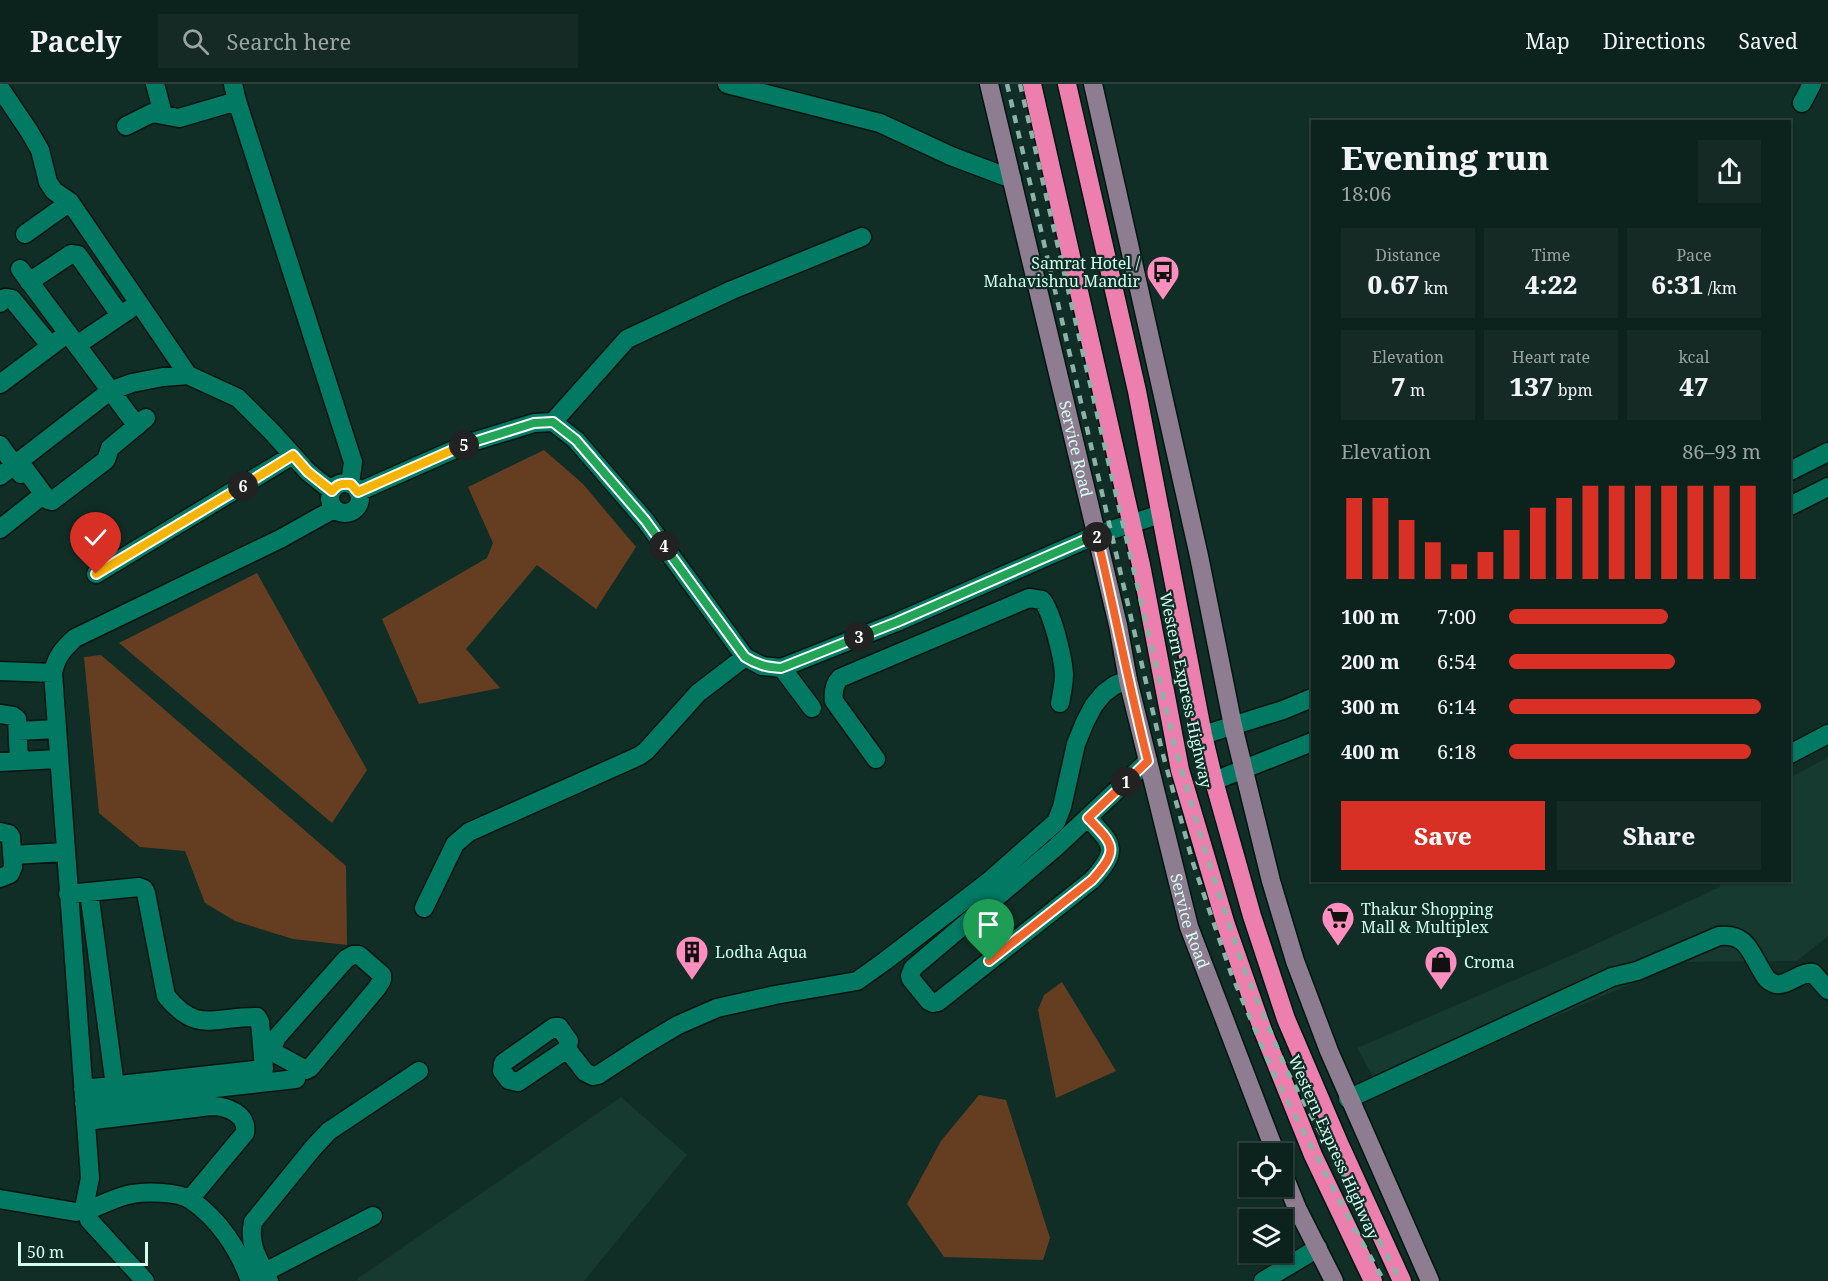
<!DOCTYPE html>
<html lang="en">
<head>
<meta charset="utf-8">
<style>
  body { margin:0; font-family:"Noto Serif",serif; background:#152a25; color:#f1f3f6; height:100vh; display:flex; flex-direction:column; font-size:22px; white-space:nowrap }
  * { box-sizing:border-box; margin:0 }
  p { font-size:20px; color:#9aa4a3 }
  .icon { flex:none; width:33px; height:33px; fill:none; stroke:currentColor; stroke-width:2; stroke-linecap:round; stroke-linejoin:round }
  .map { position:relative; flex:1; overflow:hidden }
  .sheet { position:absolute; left:1311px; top:36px; width:480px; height:762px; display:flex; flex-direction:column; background:#0c221c; border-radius:0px; box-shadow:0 2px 4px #0004,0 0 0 2px #2c3f3b }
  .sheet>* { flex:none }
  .buttons { position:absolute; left:1239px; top:1059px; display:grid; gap:12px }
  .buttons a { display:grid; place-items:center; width:54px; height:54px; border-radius:0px; background:#0c221c; box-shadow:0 2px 4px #0004,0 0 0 2px #2c3f3b; font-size:30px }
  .scale { position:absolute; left:18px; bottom:15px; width:130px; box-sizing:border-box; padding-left:6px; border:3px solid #d2fef0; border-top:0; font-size:16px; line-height:21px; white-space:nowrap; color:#d2fef0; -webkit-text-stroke:4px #102e26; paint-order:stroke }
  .pin { position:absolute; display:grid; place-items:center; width:51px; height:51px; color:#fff; margin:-62px -26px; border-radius:50% 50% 50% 0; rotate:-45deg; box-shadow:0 0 6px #0007 }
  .pin .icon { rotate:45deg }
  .km { position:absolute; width:30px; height:30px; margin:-15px; border-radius:50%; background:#222; color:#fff; font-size:16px; line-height:30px; text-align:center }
  .round { display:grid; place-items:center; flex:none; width:63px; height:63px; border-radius:0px; background:#152a25 }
  .headline { display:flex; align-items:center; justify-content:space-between; height:102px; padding:0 30px }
  h1 { font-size:33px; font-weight:800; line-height:45px }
  .stats { display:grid; grid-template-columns:repeat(3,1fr); gap:9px; height:102px; padding:6px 30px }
  .stats div { display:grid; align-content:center; border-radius:0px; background:#152a25; text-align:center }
  .stats b { font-size:26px; font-weight:800 }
  .stats small { font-size:16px; font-weight:400 }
  .stats p { font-size:16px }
  .chart { height:168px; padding:12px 30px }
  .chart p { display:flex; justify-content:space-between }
  .chart svg { width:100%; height:108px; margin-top:6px; stroke:#d93025; stroke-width:6 }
  .primary-button { display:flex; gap:12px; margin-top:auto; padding:12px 30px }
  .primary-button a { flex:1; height:69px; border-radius:0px; background:#d93025; color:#fff; font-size:24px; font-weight:800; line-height:69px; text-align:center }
  .primary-button a+a { background:#152a25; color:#f1f3f6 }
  ul { padding:0 30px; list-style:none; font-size:20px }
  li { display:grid; grid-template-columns:96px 72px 1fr; align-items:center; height:45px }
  li i { height:15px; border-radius:8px; background:#d93025 }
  header { display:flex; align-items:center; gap:36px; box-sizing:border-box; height:84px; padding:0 30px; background:#0c221c; border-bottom:2px solid #2c3f3b }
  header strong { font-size:28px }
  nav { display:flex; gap:33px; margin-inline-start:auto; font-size:21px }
  .search { width:420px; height:54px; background:#152a25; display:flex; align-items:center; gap:15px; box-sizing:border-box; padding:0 21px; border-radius:0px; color:#9aa4a3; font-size:22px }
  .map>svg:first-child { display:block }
  .built { fill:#163930 }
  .green { fill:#653e22 }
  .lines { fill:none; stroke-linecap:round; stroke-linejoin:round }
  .minor-casing { stroke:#00160f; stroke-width:21 }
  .major-casing { stroke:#00160f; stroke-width:21 }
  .highway-casing { stroke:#00160f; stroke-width:21 }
  .minor { stroke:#017963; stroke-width:18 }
  .major { stroke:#8e7d90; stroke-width:18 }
  .highway { stroke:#ec7fae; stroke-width:18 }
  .rail { stroke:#8cb3a7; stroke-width:4.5; stroke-dasharray:8 8; stroke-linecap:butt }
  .split-1-casing { stroke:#fff; stroke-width:12 }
  .split-2-casing { stroke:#fff; stroke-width:12 }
  .split-3-casing { stroke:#fff; stroke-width:12 }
  .split-4-casing { stroke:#fff; stroke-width:12 }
  .split-5-casing { stroke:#fff; stroke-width:12 }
  .split-6-casing { stroke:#fff; stroke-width:12 }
  .split-7-casing { stroke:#fff; stroke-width:12 }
  .split-1 { stroke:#f0652b; stroke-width:8 }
  .split-2 { stroke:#f0652b; stroke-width:8 }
  .split-3 { stroke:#22a559; stroke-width:8 }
  .split-4 { stroke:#22a559; stroke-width:8 }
  .split-5 { stroke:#22a559; stroke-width:8 }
  .split-6 { stroke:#f5b400; stroke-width:8 }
  .split-7 { stroke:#f5b400; stroke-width:8 }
  .labels { text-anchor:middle; stroke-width:4.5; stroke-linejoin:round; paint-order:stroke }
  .poi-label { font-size:16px; fill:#d2fef0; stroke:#102e26; text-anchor:start }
  .street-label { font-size:16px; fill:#d2fef0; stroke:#102e26 }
</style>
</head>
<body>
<header>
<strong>Pacely</strong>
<div class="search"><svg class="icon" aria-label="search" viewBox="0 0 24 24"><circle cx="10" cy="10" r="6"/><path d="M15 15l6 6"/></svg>Search here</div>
<nav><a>Map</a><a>Directions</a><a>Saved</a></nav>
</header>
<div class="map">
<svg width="1828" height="1197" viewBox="0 0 1828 1197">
  <rect width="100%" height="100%" fill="#102e26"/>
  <path class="built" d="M 1828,673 L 1828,852 L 1797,877 L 1682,878 L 1381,1007 L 1357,964 L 1570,872 L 1720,803 L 1720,797 L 1790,796 L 1790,694 Z
    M 621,1013 L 687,1071 L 584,1197 L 359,1197 L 357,1195 Z"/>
  <path class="green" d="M 544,366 L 583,400 L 636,463 L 596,525 L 537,481 L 466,565 L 500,604 L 419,620 L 382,535 L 487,474 L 493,459 L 468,403 Z
    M 257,489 L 367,686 L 332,739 L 119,559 Z
    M 101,571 L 346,782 L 347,861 L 293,855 L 235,837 L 205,819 L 185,767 L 140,763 L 99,729 L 84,573 Z
    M 1062,898 L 1116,987 L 1056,1014 L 1038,926 L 1044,911 Z
    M 979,1011 L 1006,1016 L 1050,1154 L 1043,1176 L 944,1173 L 907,1120 L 941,1057 Z"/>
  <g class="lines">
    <g class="minor-casing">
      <path id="minor" d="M 155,0 L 163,30
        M 233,0 L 237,17 L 353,378 L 350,400
        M 727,0 L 880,39 L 951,72 L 1012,95
        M 0,4 L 29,47 L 40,66 L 48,98 L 54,107 L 70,118 L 188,291
        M 1802,19 L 1812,0
        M 126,42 L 152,29 L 179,34 L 237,17
        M 25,150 L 70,118
        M 20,185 L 137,342
        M 29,198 L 71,170 L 78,171 L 120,231
        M 0,219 L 5,214 L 12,215 L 45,255
        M 77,261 L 130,225
        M 0,300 L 68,249
        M 553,338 L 627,255 L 732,206 L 862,153
        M 0,361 L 21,390
        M 19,377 L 48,416 L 52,417 L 106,376 L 110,364 L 146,334
        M 1790,387 L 1828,368
        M 0,392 L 110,307 L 132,299 L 163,293 L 188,291 L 238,314 L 272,348 L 308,388 L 332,407
        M330 414a15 15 0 1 1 30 0a15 15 0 1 1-30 0Z
        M 358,408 L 469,359 L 534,339 L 553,338 L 576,356 L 645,436 L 745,573 L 762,582 L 781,584 L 897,538 L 1096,451 L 1161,430
        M 1790,422 L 1828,403
        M 0,445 L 39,414
        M 96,490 L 293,371
        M 782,584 L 812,624
        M 0,587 L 53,589
        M 0,630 L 13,632 L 17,635 L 19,677
        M 18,647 L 57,645
        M 1203,651 L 1283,626 L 1312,614
        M 1790,670 L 1828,650
        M 876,675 L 834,617 C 833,608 834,600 840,594 L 1029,514 L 1042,516 C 1052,528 1063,573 1064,590 C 1064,600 1062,609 1060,619
        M 0,678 L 58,675
        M 1214,697 L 1312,658
        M 1088,734 C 1113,761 1120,765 1092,796 L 938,918 L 933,919 L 929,917 L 911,895 L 910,892 L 913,884 L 1055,764 L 1148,677
        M 0,748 L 9,750 L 11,753 L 13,783 L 10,790 L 0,794
        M 12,771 L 65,768
        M 89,808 L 115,1002
        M 68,810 L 139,803 L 144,805 L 146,809 L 166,912 C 198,951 214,932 257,933 L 260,938 L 264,985 L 83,1005
        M 424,824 L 455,760 L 469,748 L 639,672 L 646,667 L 698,609 L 745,573
        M 353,871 L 359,871 L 382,891 L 382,896 L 377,904 L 310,984 L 306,986 L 271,967 L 277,953 L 346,875 Z
        M 554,943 L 559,943 L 569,957 L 567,965 L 518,998 L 509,996 L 502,987 L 503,979 Z
        M 567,965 L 585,988 L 593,992 L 598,991 L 641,963 L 678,941 L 717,924 L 775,911 L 857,897 L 885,877 L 988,798 L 1056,738 L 1062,723 L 1076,660 L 1085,638 L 1094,621 L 1104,609 L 1115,601 L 1128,596
        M 1348,1015 L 1612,893 L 1637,887 L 1719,852 C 1747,849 1750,868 1763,889 C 1765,893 1768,897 1773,899 C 1785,905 1800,887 1813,889 L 1828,906
        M 84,1019 L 296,995
        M 86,1037 L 211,1022 C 227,1022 248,1030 245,1049 L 190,1115
        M 0,1115 L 76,1128
        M 85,1119 L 90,1094 L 53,589 C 56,573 63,565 75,554 L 280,455 L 334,425
        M 93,1124 C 106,1119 119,1112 132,1110 C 147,1107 179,1108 191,1116 C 219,1135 239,1166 250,1197
        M 89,1136 L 145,1197
        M 265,1188 L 373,1132
        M 269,1197 C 259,1176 248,1161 253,1138 L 313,1064 L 329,1047 L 419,987
        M 1263,1197 L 1318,1164"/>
    </g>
    <g class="major-casing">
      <g id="major">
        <path id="s1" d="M 989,0 L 1118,541 L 1128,596 L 1189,843 L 1276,1070"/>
        <path d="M 1093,0 L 1199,472 L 1233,642 L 1271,797 L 1295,877 L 1329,967 L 1430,1197"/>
        <path d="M 1282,1087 L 1297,1124 L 1334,1197"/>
      </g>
    </g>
    <g class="highway-casing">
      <path id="highway" d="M 1032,0 L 1141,481 L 1180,686 L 1226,841 L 1263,947 L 1313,1071 L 1373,1197
        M 1067,0 L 1137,307 L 1203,651 L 1214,697 L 1252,832 L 1286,935 L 1339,1059 L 1402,1197"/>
    </g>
    <use href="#minor" class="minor"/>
    <use href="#major" class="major"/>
    <use href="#highway" class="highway"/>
    <path class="rail" d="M 1007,0 L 1162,667 L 1193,779 L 1231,889 L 1276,995 L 1352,1140 L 1384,1197
      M 1020,0 L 1175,663 L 1207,773 L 1243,882 L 1287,987 L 1401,1197"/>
  </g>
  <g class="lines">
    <g class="split-1-casing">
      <path id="split-1" d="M 989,877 L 1092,796 C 1120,765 1114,761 1088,734 L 1126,698"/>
    </g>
    <g class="split-2-casing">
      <path id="split-2" d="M 1097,453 C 1115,527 1129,603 1148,677 L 1126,698"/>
    </g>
    <g class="split-3-casing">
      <path id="split-3" d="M 859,553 L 897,538 L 1096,451 L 1097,453"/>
    </g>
    <g class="split-4-casing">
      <path id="split-4" d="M 664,462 L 745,573 C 757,581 767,583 781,584 L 859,553"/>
    </g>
    <g class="split-5-casing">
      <path id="split-5" d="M 464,361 L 534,339 L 553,338 L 576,356 L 645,436 L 664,462"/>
    </g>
    <g class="split-6-casing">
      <path id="split-6" d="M 243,402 L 293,371 L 308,388 L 332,407 C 337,400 342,399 351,400 L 358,408 L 464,361"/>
    </g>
    <g class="split-7-casing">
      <path id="split-7" d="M 96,490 L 243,402"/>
    </g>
    <use href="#split-1" class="split-1"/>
    <use href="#split-2" class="split-2"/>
    <use href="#split-3" class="split-3"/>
    <use href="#split-4" class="split-4"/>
    <use href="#split-5" class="split-5"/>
    <use href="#split-6" class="split-6"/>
    <use href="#split-7" class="split-7"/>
  </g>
  <defs>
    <g id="bus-pin" transform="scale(1.725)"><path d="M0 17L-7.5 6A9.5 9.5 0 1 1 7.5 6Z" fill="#fe8ebd" stroke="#102e26"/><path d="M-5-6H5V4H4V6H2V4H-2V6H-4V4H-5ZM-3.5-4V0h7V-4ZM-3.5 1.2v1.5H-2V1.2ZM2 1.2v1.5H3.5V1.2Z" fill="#111"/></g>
    <g id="supermarket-pin" transform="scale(1.725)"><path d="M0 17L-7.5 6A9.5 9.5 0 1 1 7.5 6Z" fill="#fe8ebd" stroke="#102e26"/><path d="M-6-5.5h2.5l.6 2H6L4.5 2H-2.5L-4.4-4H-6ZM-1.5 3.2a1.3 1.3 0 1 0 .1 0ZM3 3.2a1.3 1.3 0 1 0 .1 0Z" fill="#111"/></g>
    <g id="building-pin" transform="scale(1.725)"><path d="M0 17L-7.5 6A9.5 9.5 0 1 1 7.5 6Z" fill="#fe8ebd" stroke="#102e26"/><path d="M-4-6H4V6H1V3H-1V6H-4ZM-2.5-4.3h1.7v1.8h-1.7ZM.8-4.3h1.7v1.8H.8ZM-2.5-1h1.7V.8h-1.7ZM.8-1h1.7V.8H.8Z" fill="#111"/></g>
    <g id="shop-pin" transform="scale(1.725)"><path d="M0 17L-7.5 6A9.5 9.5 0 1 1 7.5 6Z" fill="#fe8ebd" stroke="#102e26"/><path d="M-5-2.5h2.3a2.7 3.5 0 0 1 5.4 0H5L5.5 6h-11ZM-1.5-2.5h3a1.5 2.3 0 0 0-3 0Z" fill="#111"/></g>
  </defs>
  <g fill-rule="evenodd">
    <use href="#bus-pin" x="1163" y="188"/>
    <use href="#supermarket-pin" x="1338" y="834"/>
    <use href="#building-pin" x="692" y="868"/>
    <use href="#shop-pin" x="1441" y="878"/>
  </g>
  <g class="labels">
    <g class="poi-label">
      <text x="1140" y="185" text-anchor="end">Samrat Hotel /<tspan x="1140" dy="18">Mahavishnu Mandir</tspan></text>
      <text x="1361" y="831">Thakur Shopping<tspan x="1361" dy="18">Mall &amp; Multiplex</tspan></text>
      <text x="715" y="874">Lodha Aqua</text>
      <text x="1464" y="884">Croma</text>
    </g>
    <g class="street-label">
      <text dy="6" stroke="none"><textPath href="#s1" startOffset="375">Service Road</textPath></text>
      <text transform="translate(1186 606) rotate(78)" y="6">Western Express Highway</text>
      <text dy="6" stroke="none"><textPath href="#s1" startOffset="861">Service Road</textPath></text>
      <text transform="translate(1334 1063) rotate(66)" y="6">Western Express Highway</text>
    </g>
  </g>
</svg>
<div class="buttons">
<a><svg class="icon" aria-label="locate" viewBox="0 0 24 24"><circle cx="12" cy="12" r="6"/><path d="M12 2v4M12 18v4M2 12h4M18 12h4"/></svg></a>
<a><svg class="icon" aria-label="layers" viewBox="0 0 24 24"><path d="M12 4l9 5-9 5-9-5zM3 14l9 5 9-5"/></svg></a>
</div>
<div class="scale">50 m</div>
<div class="pin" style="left:989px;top:877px;background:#1e9e55"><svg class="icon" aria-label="arrive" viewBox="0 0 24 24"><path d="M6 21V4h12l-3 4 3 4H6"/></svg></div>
<div class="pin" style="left:96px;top:490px;background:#d93025"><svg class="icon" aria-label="check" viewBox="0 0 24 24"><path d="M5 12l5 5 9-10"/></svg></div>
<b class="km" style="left:1126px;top:698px">1</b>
<b class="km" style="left:1097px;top:453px">2</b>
<b class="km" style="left:859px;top:553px">3</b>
<b class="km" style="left:664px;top:462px">4</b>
<b class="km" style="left:464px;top:361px">5</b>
<b class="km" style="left:243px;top:402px">6</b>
<section class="sheet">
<div class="headline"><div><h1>Evening run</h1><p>18:06</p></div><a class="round"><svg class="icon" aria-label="share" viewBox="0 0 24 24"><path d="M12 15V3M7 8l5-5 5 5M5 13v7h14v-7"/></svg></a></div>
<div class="stats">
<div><p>Distance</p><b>0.67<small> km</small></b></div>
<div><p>Time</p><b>4:22</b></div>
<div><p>Pace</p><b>6:31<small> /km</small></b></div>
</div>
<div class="stats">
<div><p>Elevation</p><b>7<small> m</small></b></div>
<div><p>Heart rate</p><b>137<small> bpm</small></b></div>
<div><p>kcal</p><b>47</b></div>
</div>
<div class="chart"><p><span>Elevation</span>86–93 m</p>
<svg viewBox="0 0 160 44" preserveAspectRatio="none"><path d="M5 44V11M15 44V11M25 44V20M35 44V29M45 44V38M55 44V33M65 44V24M75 44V15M85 44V11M95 44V6M105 44V6M115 44V6M125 44V6M135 44V6M145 44V6M155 44V6"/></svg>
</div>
<ul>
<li><b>100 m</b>7:00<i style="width:63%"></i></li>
<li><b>200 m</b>6:54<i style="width:66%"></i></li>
<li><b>300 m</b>6:14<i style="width:100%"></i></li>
<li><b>400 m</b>6:18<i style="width:96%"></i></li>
</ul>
<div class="primary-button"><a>Save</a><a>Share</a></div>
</section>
</div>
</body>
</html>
